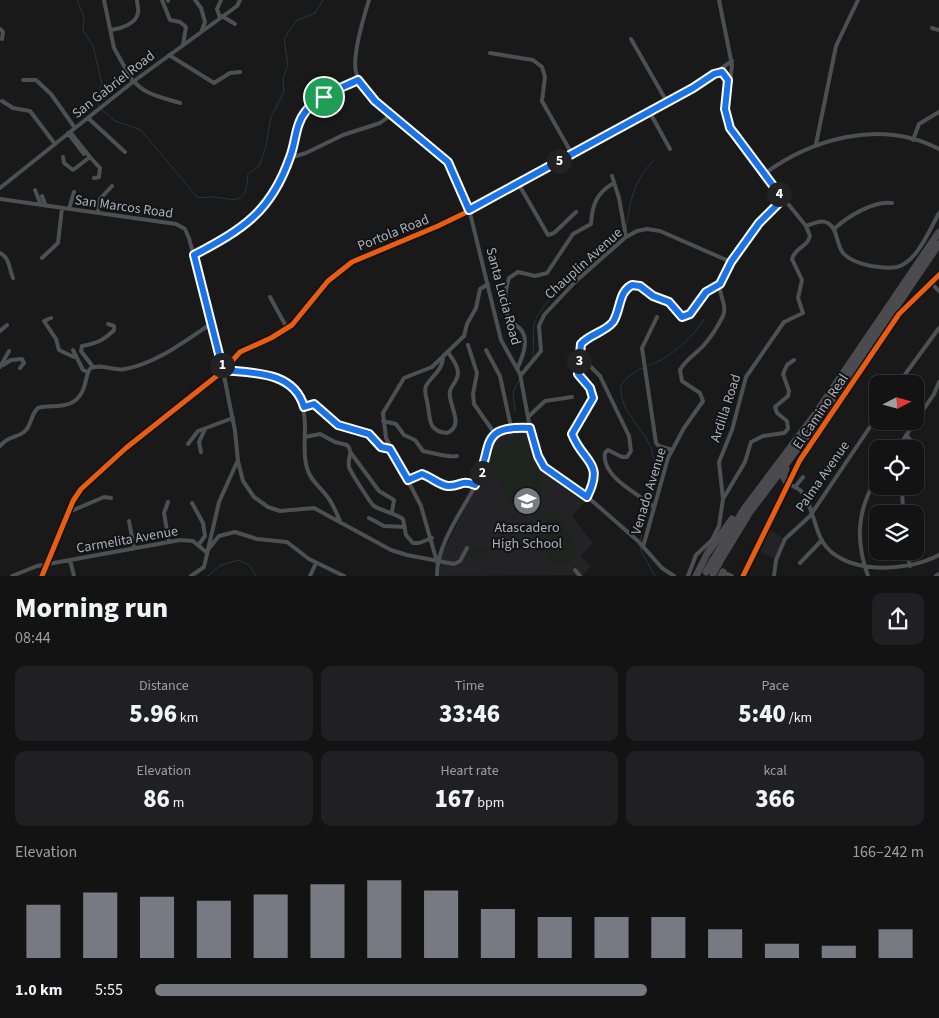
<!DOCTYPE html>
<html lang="en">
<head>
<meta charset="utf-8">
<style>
  body { margin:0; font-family:"Source Sans 3",sans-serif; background:#202022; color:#f1f3f6; height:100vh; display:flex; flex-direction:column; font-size:19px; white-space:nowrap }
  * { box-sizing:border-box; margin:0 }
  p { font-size:16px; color:#9d9ea0 }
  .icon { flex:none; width:28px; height:28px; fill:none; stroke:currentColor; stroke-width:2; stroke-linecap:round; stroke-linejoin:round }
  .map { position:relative; height:576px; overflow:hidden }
  .details { display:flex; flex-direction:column; background:#131314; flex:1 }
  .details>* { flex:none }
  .needle { width:32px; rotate:84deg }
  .buttons { position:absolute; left:869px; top:375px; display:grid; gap:10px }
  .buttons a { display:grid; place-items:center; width:55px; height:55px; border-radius:10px; background:#131314; box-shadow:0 1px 4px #0004,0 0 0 1px #323234; font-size:25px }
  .pin { position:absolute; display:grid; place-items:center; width:42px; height:42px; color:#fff; margin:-21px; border:2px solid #fff; border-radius:50%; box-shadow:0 1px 5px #0007 }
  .km { position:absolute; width:25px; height:25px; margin:-12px; border-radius:50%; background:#222; color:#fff; font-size:14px; line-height:25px; text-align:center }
  .round { display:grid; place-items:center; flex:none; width:52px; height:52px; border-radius:10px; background:#202022 }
  .head { display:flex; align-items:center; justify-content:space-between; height:85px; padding:0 15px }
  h1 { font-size:28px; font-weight:800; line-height:38px }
  .stats { display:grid; grid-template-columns:repeat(3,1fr); gap:8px; height:85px; padding:5px 15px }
  .stats div { display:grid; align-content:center; border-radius:10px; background:#202022; text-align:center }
  .stats b { font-size:25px; font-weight:800 }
  .stats small { font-size:14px; font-weight:400 }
  .stats p { font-size:14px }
  .chart { height:140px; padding:10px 15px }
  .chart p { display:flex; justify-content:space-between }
  .chart svg { width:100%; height:90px; margin-top:5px; stroke:#777a83; stroke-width:6 }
  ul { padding:0 15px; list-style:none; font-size:16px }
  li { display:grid; grid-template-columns:80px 60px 1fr; align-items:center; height:38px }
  li i { height:12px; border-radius:6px; background:#777a83 }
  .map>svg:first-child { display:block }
  .built { fill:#232326 }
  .green { fill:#1d241e }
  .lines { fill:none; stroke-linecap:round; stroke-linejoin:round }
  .stream { stroke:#2b353d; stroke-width:1 }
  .minor { stroke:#4d4f53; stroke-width:4 }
  .major { stroke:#4b4b4e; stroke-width:5.5 }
  .highway { stroke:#4b4b4f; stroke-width:7 }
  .highway-bridge { stroke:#4b4b4f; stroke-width:7 }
  .cycleway-casing { stroke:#131316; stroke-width:8 }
  .cycleway { stroke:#e95d12; stroke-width:5 }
  .route-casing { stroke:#fff; stroke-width:10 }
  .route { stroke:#1a73e8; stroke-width:6 }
  .labels { text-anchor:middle; stroke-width:4; stroke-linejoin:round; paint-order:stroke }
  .street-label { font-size:14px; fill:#aaafbb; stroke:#131316 }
  .poi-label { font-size:14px; fill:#aaafbb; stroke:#131316 }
</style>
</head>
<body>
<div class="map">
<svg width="939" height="576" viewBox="0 0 939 576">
  <rect width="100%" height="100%" fill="#19191a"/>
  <path class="built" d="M 507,429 L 529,432 L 540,464 L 552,475 L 567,483 L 587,500 L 572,516 L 593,543 L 581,556 L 591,566 L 583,575 L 439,576 L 442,554 L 474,490 L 490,444 L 499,433 Z
    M 770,530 L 783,538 L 775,559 L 760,552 Z"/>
  <path class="green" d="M 517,436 L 517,438 L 526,440 L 528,444 L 527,445 C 534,461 547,483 540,500 L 512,507 L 491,463 L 493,450 Z
    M 551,511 L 559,515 L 577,548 L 574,559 L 563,566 L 553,564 L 544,550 L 537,555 L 531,545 L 539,541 L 529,522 L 532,520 L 533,522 L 541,514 Z
    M 493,547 L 477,559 L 466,554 L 469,550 Z"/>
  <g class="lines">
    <path class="stream" d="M 77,0 L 84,17 L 83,31 L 93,46 L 101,79 L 102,84 L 94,98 L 100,108 L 115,121 L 141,130 L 197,197 C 202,198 208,197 213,197 C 239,200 246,205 248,174 L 259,166 L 266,146 L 271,117 L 284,92 L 283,78 L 288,65 L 284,39 L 296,21 L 315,13 L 323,0
      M 626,229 C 630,201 634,180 654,160
      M 532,359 C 536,346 531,334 535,321 C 538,313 544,308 548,301 C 571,264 588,262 621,239
      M 515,412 L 513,392 L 519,380
      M 649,502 C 654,487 657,467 652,451 C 645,428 618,411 621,385 C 636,367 642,370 661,360 C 678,350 694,336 704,319
      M 641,541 L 642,528 L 648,505
      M 640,547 L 642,553 L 655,576
      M 208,576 L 221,565 L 239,560 L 249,565 L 256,576"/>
    <path class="minor" d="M 104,0 L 114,48 L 133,82
      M 162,0 L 170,20 L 180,22 L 186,27 L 183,45
      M 168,0 L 168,1
      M 195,0 L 201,8 L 205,22 L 202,30
      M 369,0 C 364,16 352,56 356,72 C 361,98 425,143 446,160 L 453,171 L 470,213 L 501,340 L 520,374 L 530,428 L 541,462 L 549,471 L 582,492 L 638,541 L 662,568 L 674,576
      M 222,16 L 235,24
      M 220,18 L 217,9 L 221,0
      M 932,28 L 939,30
      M 0,29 L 3,32 L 2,39
      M 111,30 C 120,29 136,24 138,13 C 139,9 137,4 137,0
      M 631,39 L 667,102
      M 490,53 L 533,60 L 542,67 L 545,77 L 542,101 L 572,154
      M 169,55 L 214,83 L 230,73 L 240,72
      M 716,72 L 732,61
      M 23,80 L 36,80 L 51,94 L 75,128
      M 134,81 C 144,95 165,98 180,103
      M 2,101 L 13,108 L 30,111 L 55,144
      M 649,111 L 670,149
      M 88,118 L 125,152
      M 68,133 L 84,154
      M 913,140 L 919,124 L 939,112
      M 816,144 L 836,46 L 858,0
      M 63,157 L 64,163 L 73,170 L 90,157 L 70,132
      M 90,157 L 100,168 L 99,177 L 94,178
      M 290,158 L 306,153 L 343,135 L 380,123 L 391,115
      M 764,174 C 813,138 881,119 939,149
      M 612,176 L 619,198 L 626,237
      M 518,183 L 548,235 L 554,233 L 576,212
      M 0,188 L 134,81 L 237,6 L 240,0
      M 35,190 L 41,205
      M 42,196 L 46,206
      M 0,199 L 176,224 L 185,229 L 189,238 L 221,361 L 235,431 L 238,461 L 243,481 L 254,497 L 268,507 L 280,511 L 314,508 L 391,550 L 407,555 L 454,564 L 460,561 L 467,548
      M 69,209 L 74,192
      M 98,213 L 100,199 L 112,186
      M 806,226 C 813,224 820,219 828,223 C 838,229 836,244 843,253 C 850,261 861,264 871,266 C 879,267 889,269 897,267 C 917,262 930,229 939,213
      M 834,229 C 847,217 874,200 892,203
      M 0,253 C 10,258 9,269 13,278
      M 194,255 C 242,229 271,212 290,157 C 296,140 295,121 308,108 C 321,95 343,88 359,80
      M 42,258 L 58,243 L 62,208
      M 931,283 L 939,291
      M 270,297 L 287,328
      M 657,317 L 642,348 L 656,443 L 659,446 L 672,450
      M 51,318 L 44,321 L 56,339 L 59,350 L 74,357
      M 0,331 L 7,325
      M 468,345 L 477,373 L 473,394 L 474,404 L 495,434
      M 73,350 L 83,370 L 88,372
      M 486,350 L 500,376 L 511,427
      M 443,356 C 443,371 432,375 426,386 C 424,391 426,396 427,401 C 431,417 426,431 447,433 C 466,425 447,404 450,391 C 452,384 458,381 458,373 C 458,365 452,359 448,352
      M 581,357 C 570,377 594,383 593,401 L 581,416 L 572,435 C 583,463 605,460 587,497
      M 3,365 L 11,360 L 22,359 L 24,363 L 20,368
      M 0,367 L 9,351
      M 93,367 L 81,351 L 82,346 C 97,343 103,341 114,330 L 114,326 L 108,324
      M 517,369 C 522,358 529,342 522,331 C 519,326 513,325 510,320 C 503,308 505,290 509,278 L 518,272 L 535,276 L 547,273 L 573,234 L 591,224 C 592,205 597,192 614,183
      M 223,371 C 266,375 304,372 305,426 C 305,440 303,455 307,468 C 310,481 322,488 329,499 C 334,506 337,515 341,523
      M 521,375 L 541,351 L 539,326 L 544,315 L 576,281 L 626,237 L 637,231 L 647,229 L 660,231 L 731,262
      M 898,384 L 939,328
      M 303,407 L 314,404 L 338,425 L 369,434 L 381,447 L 390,449
      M 528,417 L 545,401 L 572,397
      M 383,421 L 396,424 L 404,435 L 415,440 L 423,451 C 433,453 449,458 457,456
      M 906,435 L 913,443 L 912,449
      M 305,437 L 320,434 L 335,442 L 347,445 C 354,452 347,458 349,467 C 350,471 371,504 374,506 C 383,512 394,512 403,519 L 406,535 L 413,543 L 419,543 L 432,538
      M 188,444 L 198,431 L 233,418
      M 0,446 C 9,435 15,439 24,432 C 32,426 30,415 38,408 C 48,405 61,408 71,403 C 89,394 84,372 91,368 C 101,363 115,372 125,369 C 157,363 185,341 212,323
      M 897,449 L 934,394 L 939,382
      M 201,452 L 199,442 L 205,429
      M 351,453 L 379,491 L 394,500 L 392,512
      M 408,480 L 422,474 C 431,477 439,485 448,486 C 460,487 461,479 475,485
      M 787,483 C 792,486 798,488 801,491 C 812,504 814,526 822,541 C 843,576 908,572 939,555
      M 902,486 L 903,514
      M 795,487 L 803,477
      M 723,499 L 745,462 L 751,442 L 763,436 L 784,433 L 788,429 L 787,421 L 777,413 L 775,407 L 788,396 L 789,391 L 783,374 L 787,365 L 794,360
      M 168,502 L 164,513 L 169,542
      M 192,503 L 203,523 L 205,536 L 199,544
      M 654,507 C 639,494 601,477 605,453 L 608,450 L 622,457 L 627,457 L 631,451 L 629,436 L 600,376 L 581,357 L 580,348 C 585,335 601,333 610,325 C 622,313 616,293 632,285 L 640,286 L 653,297 L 669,302 L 682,317 L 690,314 L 706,292 L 720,284
      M 69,512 L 104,497 L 111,498
      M 369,518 L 384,526 L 405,527
      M 129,521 L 134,548
      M 643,547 L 668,458 L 684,428 L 703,401 L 700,393 L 682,381 L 680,370 C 686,359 696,354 704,345 C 711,337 718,326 723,316 C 728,304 717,293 720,282 C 727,258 764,215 783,199
      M 906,551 L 910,566
      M 70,560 L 74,576
      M 437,562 L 421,506 L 386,438 L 383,413 L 404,378 L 432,367 L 464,336 L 467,324 L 476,308 L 480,289 L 488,284
      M 800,563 L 822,540
      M 575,570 L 580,576
      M 723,572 L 732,576
      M 12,576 L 37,566 L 180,540 L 193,541 L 206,552 L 219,536 L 235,532 L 257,539 L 287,542 L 309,559 L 344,576
      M 42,576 L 73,501 L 81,489 L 126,448 L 223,371 L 240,352 L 271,338 L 292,325 L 328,281 L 352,262 L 438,226 L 469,211 L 693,88 L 714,73 L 725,74 L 729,84
      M 191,576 L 204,567 L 219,502 L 237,462
      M 310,576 L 316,563
      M 437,576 C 436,543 467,504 481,475 C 487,462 483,447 494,435 C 504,425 517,428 530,428
      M 688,576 L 696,555 L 712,540 L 719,526 L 723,499 L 719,462 L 732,430 L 746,377 L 784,322 L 803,313 L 798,298 L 802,280 L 792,259 C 795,247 808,247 810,236 L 806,226 L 737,141 L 729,128 L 726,114 L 732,65 L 719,0
      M 774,576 L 776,560 L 785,539 L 810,516 L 878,415
      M 868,576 C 855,540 857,509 878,476
      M 936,576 L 939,574"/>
    <path class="major" d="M 743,576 L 800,460 L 899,314 L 939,275"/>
    <path class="highway" d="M 786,469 L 783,476 L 787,483
      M 713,560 L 744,509 L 816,413 L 939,232
      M 719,563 L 750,512 L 823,415 L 939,244
      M 696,576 L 707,554 L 732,519
      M 721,576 L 723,572"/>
    <path class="highway-bridge" d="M 706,572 L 713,560
      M 713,574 L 719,563"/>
    <g class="cycleway-casing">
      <path id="cycleway" d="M 42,576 L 73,501 L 81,489 L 126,448 L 223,371 L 240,352 L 271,338 L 292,325 L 328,281 L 352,262 L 438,226 L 469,211 L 693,88 L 714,73 L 725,74 L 729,84
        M 743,576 L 800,460 L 899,314 L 939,275"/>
    </g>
    <use href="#cycleway" class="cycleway"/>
  </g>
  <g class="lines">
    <g class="route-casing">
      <path id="route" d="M 722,72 L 728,80 L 725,109 L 730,128 L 783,199 L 759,223 L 731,262 L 720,284 L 706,292 L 690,314 L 682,317 L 669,302 L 653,296 L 640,286 L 632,285 C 618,292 621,310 613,322 C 605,332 590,334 581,344 L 578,374 L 590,388 L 593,398 L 572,434 C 583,463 605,461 587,497 L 544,467 L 538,456 L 530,428 C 475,425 495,450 475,485 C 461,479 460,487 448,486 C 439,485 431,477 422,474 L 408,480 L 390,449 L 381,447 L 369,434 L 338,425 L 314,404 L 304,407 C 294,371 253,373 223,370 L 194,255 C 243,229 271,212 290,157 C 296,142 295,124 306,111 C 318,95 342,88 358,80 L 375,101 L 448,162 L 469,210 L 693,88 L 714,74 Z"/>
    </g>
    <use href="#route" class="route"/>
  </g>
  <defs>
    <g id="school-disc" transform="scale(1.4375)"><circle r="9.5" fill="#777a83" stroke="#131316"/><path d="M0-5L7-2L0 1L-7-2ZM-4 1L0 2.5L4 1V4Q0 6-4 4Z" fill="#fff"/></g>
  </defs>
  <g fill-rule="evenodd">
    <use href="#school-disc" x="527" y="501"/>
  </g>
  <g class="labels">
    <g class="street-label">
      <text transform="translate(113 84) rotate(-38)" y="5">San Gabriel Road</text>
      <text transform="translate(124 206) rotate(8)" y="5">San Marcos Road</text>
      <text transform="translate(393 232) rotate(-22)" y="5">Portola Road</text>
      <text transform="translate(583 263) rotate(-42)" y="5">Chauplin Avenue</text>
      <text transform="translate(504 296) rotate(75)" y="5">Santa Lucia Road</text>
      <text transform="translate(725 408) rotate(-72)" y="5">Ardilla Road</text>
      <text transform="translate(820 411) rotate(-56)" y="5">El Camino Real</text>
      <text transform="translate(822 476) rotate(-55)" y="5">Palma Avenue</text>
      <text transform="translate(648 491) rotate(-73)" y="5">Venado Avenue</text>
      <text transform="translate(127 539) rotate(-10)" y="5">Carmelita Avenue</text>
    </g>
    <g class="poi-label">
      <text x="527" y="532">Atascadero<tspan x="527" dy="16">High School</tspan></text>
    </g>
  </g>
</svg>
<div class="buttons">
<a><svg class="needle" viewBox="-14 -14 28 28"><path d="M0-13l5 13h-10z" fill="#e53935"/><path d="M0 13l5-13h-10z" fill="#9d9ea0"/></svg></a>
<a><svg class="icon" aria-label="locate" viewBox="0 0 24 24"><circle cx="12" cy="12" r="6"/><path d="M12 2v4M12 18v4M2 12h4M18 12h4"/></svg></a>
<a><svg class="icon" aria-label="layers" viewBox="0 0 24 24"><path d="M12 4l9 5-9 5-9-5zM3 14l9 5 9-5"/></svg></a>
</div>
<div class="pin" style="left:324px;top:97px;background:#1e9e55"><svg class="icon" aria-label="arrive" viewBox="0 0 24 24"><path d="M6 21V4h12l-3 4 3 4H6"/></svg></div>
<b class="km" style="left:222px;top:365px">1</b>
<b class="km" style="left:482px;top:473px">2</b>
<b class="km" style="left:579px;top:361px">3</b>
<b class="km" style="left:779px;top:194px">4</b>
<b class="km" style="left:559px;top:161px">5</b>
</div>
<section class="details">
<div class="head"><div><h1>Morning run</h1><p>08:44</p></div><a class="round"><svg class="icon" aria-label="share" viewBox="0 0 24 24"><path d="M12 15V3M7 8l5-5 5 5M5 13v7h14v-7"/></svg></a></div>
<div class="stats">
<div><p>Distance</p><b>5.96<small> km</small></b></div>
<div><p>Time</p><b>33:46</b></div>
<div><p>Pace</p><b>5:40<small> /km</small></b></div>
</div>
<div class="stats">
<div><p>Elevation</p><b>86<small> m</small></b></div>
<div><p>Heart rate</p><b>167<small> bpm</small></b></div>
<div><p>kcal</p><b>366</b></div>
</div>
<div class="chart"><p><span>Elevation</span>166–242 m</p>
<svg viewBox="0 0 160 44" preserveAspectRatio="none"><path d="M5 44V18M15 44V12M25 44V14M35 44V16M45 44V13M55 44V8M65 44V6M75 44V11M85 44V20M95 44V24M105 44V24M115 44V24M125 44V30M135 44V37M145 44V38M155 44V30"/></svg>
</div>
<ul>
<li><b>1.0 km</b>5:55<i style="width:64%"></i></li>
</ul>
</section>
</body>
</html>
